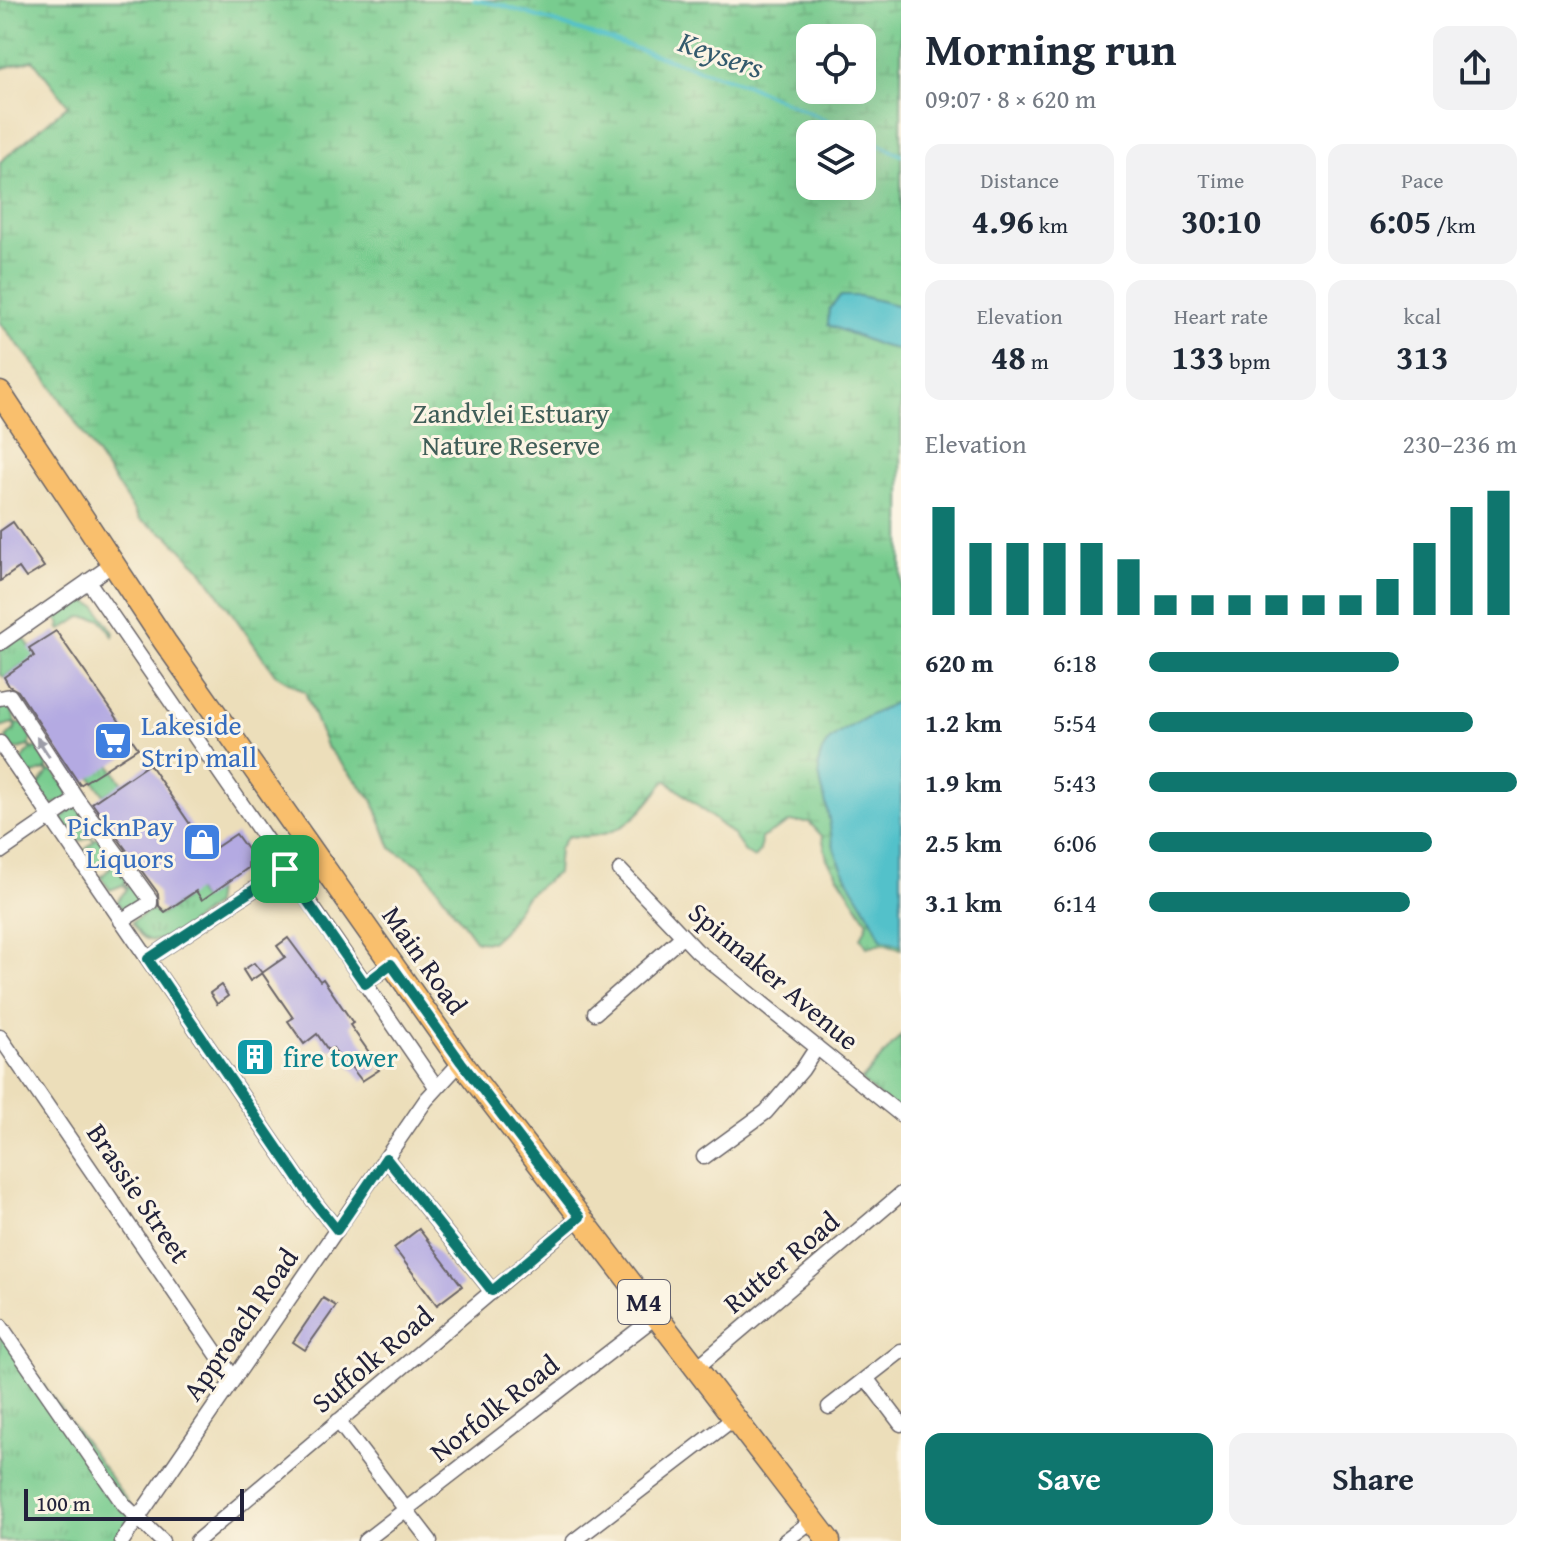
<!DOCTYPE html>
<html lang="en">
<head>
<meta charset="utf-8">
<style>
  body { margin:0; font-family:"Gentium Book Plus",serif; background:#f2f2f3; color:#1f2937; height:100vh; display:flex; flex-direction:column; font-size:30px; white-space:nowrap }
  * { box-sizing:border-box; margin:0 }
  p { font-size:26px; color:#747a83 }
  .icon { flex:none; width:44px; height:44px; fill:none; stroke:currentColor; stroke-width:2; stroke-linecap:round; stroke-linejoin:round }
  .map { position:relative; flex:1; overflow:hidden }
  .panel { display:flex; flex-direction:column; background:#fff; width:640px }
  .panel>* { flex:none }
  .controls { position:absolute; left:796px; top:24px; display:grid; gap:16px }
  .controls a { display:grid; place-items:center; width:80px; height:80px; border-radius:16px; background:#fff; box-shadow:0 8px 32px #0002; font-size:40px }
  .scale { position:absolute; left:24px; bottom:20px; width:220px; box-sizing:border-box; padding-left:8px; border:4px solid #22223b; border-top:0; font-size:22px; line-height:28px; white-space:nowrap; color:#22223b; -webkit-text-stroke:6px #fcf5e5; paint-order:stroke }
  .pin { position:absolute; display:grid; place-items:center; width:68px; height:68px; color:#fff; margin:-34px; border-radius:16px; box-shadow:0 4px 12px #0006 }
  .round { display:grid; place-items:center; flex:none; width:84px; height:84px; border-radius:16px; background:#f2f2f3 }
  .overview { display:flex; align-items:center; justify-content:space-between; height:136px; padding:0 24px }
  h1 { font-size:44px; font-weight:800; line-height:60px }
  .stats { display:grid; grid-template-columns:repeat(3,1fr); gap:12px; height:136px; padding:8px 24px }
  .stats div { display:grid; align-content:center; border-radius:16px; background:#f2f2f3; text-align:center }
  .stats b { font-size:34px; font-weight:800 }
  .stats small { font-size:22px; font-weight:400 }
  .stats p { font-size:22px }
  .chart { height:224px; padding:16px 24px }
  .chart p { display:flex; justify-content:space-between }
  .chart svg { width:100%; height:144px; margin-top:8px; stroke:#0f766e; stroke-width:6 }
  .action { display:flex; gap:16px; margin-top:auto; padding:16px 24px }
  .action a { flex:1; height:92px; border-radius:16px; background:#0f766e; color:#fff; font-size:32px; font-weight:800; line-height:92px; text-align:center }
  .action a+a { background:#f2f2f3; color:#1f2937 }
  ul { padding:0 24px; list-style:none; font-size:26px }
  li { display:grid; grid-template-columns:128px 96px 1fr; align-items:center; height:60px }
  li i { height:20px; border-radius:10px; background:#0f766e }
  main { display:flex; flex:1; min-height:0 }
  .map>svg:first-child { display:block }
  .grass { fill:url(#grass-tufts); stroke:#4d7765; stroke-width:2 }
  .wetland { fill:url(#wetland-marsh); stroke:#4d7765; stroke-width:2; fill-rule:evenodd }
  .water { fill:#53c1ca; stroke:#3a7282; stroke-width:2 }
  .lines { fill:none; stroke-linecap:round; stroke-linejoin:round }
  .stream { stroke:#53c1ca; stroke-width:4 }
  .building { fill:#b4aae2 }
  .minor-casing { stroke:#696467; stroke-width:17 }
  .primary-casing { stroke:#696467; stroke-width:25 }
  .minor { stroke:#fff; stroke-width:14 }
  .primary { stroke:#f9bf6d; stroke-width:22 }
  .oneway { fill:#9c9ca7 }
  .route-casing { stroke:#fff; stroke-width:16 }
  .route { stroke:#0f766e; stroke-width:10 }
  .labels { text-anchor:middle; stroke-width:6; stroke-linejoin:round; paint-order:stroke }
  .shield { fill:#fcf5e5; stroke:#63616e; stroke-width:2 }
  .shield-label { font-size:26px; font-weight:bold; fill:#22223b }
  .park-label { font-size:28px; fill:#405e58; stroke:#fcf5e5 }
  .shop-label { font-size:28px; fill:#366cbe; stroke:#fcf5e5; text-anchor:start }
  .street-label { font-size:28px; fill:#22223b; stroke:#fcf5e5 }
  .culture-label { font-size:28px; fill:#0d838f; stroke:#fcf5e5; text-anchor:start }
  .water-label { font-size:30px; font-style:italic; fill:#335a6d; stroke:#fcf5e5 }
</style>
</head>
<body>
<main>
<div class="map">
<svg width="901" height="1541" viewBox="0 0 901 1541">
  <defs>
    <pattern id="grass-tufts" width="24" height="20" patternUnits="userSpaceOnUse" patternTransform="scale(2)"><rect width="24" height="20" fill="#78cc8f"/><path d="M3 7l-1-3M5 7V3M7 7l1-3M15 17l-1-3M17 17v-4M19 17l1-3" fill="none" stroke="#68af7c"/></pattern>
    <pattern id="wetland-marsh" width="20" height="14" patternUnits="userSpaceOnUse" patternTransform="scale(2)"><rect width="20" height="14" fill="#78cc8f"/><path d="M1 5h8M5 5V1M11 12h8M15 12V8" fill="none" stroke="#68af7c"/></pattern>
  </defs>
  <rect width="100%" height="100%" fill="#fcf5e5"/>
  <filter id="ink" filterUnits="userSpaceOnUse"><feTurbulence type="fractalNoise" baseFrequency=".0125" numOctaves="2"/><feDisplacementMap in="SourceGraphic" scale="16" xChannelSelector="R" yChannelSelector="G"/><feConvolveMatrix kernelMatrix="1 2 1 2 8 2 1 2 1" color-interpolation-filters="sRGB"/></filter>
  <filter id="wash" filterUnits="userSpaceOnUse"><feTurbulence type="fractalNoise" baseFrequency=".006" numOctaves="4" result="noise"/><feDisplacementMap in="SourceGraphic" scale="32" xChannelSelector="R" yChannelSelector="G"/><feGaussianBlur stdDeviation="1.8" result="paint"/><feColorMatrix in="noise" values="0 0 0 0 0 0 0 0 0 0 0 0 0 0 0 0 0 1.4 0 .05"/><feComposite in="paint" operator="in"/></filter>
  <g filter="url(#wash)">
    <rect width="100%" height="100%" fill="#ecdeba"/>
    <path class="grass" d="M 84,600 L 97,607 L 114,633 L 113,636 L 101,619 L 81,617 L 61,630 L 59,627 L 61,625 L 54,615 L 73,602 Z
      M 22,635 L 201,899 L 216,890 L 214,905 C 199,916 160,952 143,937 C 138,934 135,926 132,922 L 150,910 L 160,915 L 183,900 L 112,790 L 104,795 L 91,777 L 22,665 L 4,677 L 0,674 L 0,650 Z
      M 4,703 L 12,711 L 16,724 L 22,724 L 32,739 L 29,744 L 33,749 L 37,747 L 48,766 L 46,768 L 49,772 L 54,771 L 70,793 L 66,800 L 51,805 L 38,786 L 48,773 L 45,770 L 31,775 L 21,761 L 31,749 L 28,746 L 14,750 L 6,738 L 16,728 L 13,723 L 0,727 L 0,704 Z
      M 71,808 L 77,808 L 90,821 L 90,834 L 94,840 L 98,838 L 112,854 L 107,860 L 110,864 L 118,862 L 127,879 L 124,883 L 126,887 L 130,886 L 141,901 L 126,914 L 117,901 L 127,889 L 123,885 L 110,890 L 101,877 L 111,867 L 108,862 L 93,866 L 83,852 L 94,841 L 91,837 L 77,842 L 62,820 Z
      M 901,1035 L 901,1115 L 861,1081 Z
      M 0,1325 L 139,1517 L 122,1541 L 0,1541 Z"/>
    <path class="wetland" d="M 0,0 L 901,0 L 901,949 L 883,943 L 867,947 L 861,938 L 868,922 L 827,859 L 822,836 L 809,822 L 790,822 L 761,838 L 760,851 L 754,858 L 745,852 L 732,834 L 666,780 C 638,817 620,841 568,836 L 559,849 L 557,873 L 525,897 L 503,931 L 491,942 L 476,941 L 421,866 L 391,848 L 373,800 L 326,746 L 305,692 L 275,674 L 203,572 L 168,536 L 140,520 L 49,382 L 0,323 L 0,162 L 68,105 L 33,60 L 0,69 ZM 810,38 L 862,38 L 862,90 L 810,90 ZM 810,134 L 862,134 L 862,186 L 810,186 Z"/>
    <path class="water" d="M 841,296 L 860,296 L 901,306 L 901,350 L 882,346 L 828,325 L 829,309 Z
      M 901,699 L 901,945 L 881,939 C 869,908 846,883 835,851 C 831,838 830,823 827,809 C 822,784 809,760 831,739 C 845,727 883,709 901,699 Z"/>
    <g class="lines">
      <path class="stream" d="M 474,0 L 501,5 L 745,84 L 858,134
        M 862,136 L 901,155"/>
    </g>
    <g id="blocks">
      <path class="building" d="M 13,522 L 44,567 L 26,578 L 19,568 L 0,581 L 0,531 Z
        M 56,631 L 138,748 L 80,785 L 18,691 L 9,686 L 4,677 L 34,656 L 29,648 Z
        M 149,764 L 209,852 L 236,834 L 249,852 L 248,868 L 202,900 L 196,891 L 165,912 L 159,906 L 158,893 L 92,803 Z
        M 288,938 L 320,981 L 323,979 L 353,1023 L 350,1025 L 373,1058 L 371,1059 L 379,1070 L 362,1081 L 344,1058 L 341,1060 L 333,1048 L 328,1050 L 317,1034 L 304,1044 L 288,1021 L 293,1018 L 262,973 L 250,981 L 243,970 L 254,963 L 262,973 L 285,957 L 277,946 Z
        M 221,985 L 228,996 L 217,1004 L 210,993 Z
        M 419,1229 L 462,1286 L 437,1305 L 394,1248 Z
        M 323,1298 L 336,1306 L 305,1350 L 293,1342 Z"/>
    </g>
  </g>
  <g filter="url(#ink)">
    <use href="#blocks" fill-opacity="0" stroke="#696467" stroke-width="2"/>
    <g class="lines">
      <g class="minor-casing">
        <path id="minor" d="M 88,581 L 437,1088
          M 0,643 L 113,564
          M 0,698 L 10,696 L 77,799 L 0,852
          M 0,743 L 313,1200 L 337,1230
          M 77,799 L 150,899 L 150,903 L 121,921
          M 620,870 L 697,951 L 901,1115
          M 148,959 L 285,869
          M 365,984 L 391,964
          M 595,1013 L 683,936
          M 0,1037 L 234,1379
          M 704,1157 L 766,1112 L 802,1070 L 817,1047
          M 386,1158 L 492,1291
          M 0,1325 L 124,1505 L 162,1541
          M 695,1369 L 901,1194
          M 866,1378 L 901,1424
          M 829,1407 L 901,1351
          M 338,1421 L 430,1541
          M 122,1541 L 426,1100 L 461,1062
          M 197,1541 L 580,1217
          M 365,1541 L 655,1317
          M 574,1541 L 733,1419
          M 785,1541 L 813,1520"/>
      </g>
      <g class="primary-casing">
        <path id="primary" d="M 0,393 L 165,642 L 461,1062 L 829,1541"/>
      </g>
      <use href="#minor" class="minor"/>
      <use href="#primary" class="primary"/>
    </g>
    <defs><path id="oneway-solid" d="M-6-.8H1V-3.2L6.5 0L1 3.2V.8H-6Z" transform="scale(2)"/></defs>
    <use class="oneway" href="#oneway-solid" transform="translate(43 747) rotate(-123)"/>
  </g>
  <g class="lines" filter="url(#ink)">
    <g class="route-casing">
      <path id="route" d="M 285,869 L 365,984 L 391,964 L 461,1062 L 580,1217 L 492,1291 L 386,1158 L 337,1230 L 313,1200 L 148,959 Z"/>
    </g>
    <use href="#route" class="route"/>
  </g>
  <defs>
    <g id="supermarket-square" transform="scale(2)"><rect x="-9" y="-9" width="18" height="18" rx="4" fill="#3f7fe0" stroke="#fcf5e5"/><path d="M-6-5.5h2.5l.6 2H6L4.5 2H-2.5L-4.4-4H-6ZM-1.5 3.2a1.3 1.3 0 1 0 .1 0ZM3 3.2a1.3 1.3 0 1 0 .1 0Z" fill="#fff"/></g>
    <g id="shop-square" transform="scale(2)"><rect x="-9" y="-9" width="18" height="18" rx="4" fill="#3f7fe0" stroke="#fcf5e5"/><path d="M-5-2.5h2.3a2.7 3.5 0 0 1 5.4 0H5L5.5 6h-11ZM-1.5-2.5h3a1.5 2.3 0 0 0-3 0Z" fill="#fff"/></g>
    <g id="building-square" transform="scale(2)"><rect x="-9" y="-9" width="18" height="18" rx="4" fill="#0f9aa8" stroke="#fcf5e5"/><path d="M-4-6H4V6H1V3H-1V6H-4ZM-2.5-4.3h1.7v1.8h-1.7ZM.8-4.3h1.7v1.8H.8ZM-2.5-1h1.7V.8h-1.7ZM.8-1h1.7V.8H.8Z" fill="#fff"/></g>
  </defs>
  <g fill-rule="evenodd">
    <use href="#supermarket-square" x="113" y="741"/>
    <use href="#shop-square" x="202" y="842"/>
    <use href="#building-square" x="255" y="1057"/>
  </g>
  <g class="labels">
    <rect class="shield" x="618" y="1280" width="52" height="44" rx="6"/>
    <g class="shield-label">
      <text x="644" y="1311">M4</text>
    </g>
    <g class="park-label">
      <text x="511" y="423">Zandvlei Estuary<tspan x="511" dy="32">Nature Reserve</tspan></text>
    </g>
    <g class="shop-label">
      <text x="141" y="735">Lakeside<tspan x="141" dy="32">Strip mall</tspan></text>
      <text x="174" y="836" text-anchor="end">PicknPay<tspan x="174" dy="32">Liquors</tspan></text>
    </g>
    <g class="street-label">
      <text transform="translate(425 960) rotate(55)" y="10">Main Road</text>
      <text transform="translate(774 976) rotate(40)" y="10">Spinnaker Avenue</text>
      <text transform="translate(139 1193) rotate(56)" y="10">Brassie Street</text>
      <text transform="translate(781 1262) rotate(-40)" y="10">Rutter Road</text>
      <text transform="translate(240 1324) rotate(-55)" y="10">Approach Road</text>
      <text transform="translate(372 1359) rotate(-40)" y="10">Suffolk Road</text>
      <text transform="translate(494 1408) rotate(-38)" y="10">Norfolk Road</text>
    </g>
    <g class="culture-label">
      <text x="283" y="1067">fire tower</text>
    </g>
    <g class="water-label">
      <text transform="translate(721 55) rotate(19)" y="10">Keysers</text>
    </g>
  </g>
</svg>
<div class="controls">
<a><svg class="icon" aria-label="locate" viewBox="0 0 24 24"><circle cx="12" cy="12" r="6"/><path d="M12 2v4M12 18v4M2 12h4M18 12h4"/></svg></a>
<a><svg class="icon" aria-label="layers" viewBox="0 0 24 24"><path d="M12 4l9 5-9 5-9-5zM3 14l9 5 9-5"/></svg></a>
</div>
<div class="scale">100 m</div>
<div class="pin" style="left:285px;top:869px;background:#1e9e55"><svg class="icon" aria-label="arrive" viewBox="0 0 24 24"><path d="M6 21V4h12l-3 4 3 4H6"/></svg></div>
</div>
<section class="panel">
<div class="overview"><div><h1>Morning run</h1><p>09:07 · 8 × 620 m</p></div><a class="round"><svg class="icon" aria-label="share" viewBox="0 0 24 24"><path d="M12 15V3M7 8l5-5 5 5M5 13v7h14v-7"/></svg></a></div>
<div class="stats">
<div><p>Distance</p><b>4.96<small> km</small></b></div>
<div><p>Time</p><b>30:10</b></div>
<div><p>Pace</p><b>6:05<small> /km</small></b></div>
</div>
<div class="stats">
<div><p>Elevation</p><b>48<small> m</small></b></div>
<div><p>Heart rate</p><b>133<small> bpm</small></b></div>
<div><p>kcal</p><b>313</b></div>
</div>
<div class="chart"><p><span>Elevation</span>230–236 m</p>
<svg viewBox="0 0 160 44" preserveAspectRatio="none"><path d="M5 44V11M15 44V22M25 44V22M35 44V22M45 44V22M55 44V27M65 44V38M75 44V38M85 44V38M95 44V38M105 44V38M115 44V38M125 44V33M135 44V22M145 44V11M155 44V6"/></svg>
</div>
<ul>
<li><b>620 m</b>6:18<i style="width:68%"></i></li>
<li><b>1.2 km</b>5:54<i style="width:88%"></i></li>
<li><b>1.9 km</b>5:43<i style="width:100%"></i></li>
<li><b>2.5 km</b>6:06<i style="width:77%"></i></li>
<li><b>3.1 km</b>6:14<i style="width:71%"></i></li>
</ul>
<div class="action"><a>Save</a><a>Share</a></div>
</section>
</main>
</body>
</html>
